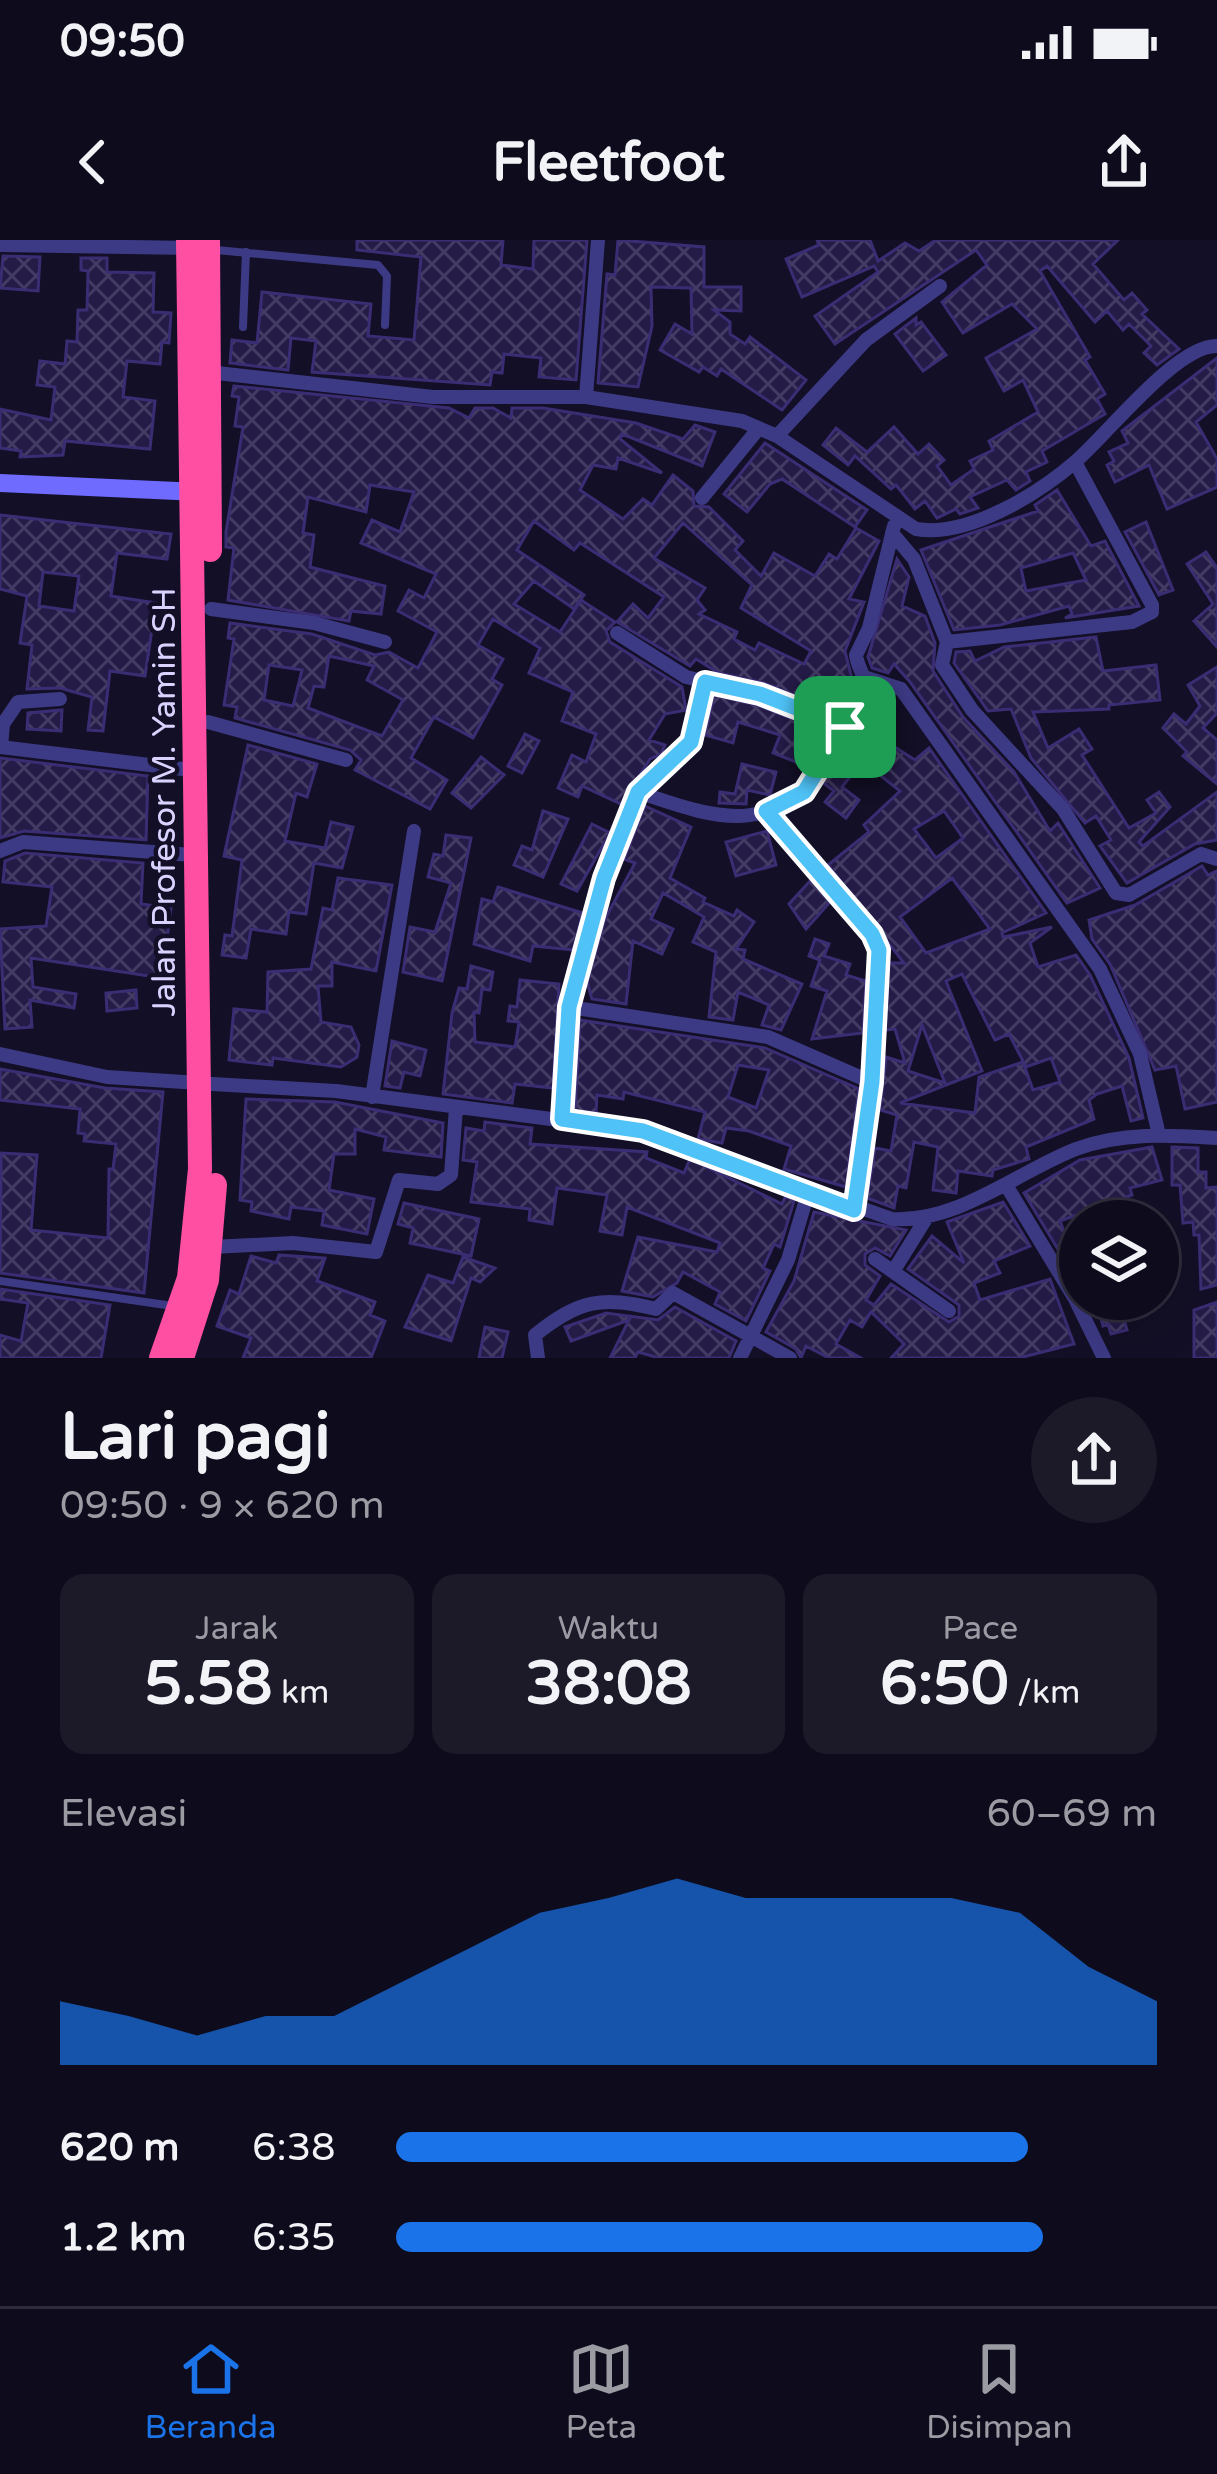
<!DOCTYPE html>
<html lang="id">
<head>
<meta charset="utf-8">
<style>
  body { margin:0; font-family:"Varela Round",sans-serif; background:#1c1929; color:#f1f3f6; height:100vh; display:flex; flex-direction:column; font-size:45px; white-space:nowrap }
  * { box-sizing:border-box; margin:0 }
  p { font-size:39px; color:#9b9ba3 }
  .icon { flex:none; width:66px; height:66px; fill:none; stroke:currentColor; stroke-width:2; stroke-linecap:round; stroke-linejoin:round }
  .map { position:relative; height:1118px; overflow:hidden }
  .drawer { display:flex; flex-direction:column; background:#0e0b1c; flex:1 }
  .drawer>* { flex:none }
  .controls { position:absolute; left:1059px; top:960px; display:grid; gap:24px }
  .controls a { display:grid; place-items:center; width:120px; height:120px; border-radius:50%; background:#0e0b1c; box-shadow:0 12px 48px #0002,0 0 0 3px #2e2b3b; font-size:60px }
  .pin { position:absolute; display:grid; place-items:center; width:102px; height:102px; color:#fff; margin:-51px; border-radius:24px; box-shadow:0 6px 18px #0006 }
  .round { display:grid; place-items:center; flex:none; width:126px; height:126px; border-radius:63px; background:#1c1929 }
  .headline { display:flex; align-items:center; justify-content:space-between; height:204px; padding:0 60px }
  h1 { font-size:66px; font-weight:700; line-height:90px }
  .stats { display:grid; grid-template-columns:repeat(3,1fr); gap:18px; height:204px; padding:12px 60px }
  .stats div { display:grid; align-content:center; border-radius:24px; background:#1c1929; text-align:center }
  .stats b { font-size:60px; font-weight:700 }
  .stats small { font-size:33px; font-weight:400 }
  .stats p { font-size:33px }
  .chart { height:336px; padding:24px 60px }
  .chart p { display:flex; justify-content:space-between }
  .chart svg { width:100%; height:216px; margin-top:12px; fill:#1a73e8; opacity:.7 }
  ul { padding:0 60px; list-style:none; font-size:39px }
  li { display:grid; grid-template-columns:192px 144px 1fr; align-items:center; height:90px }
  li i { height:30px; border-radius:15px; background:#1a73e8 }
  .status { display:flex; justify-content:space-between; align-items:center; height:84px; padding:0 60px; background:#0e0b1c; direction:ltr }
  .status svg { height:33px; fill:currentColor }
  header { display:flex; justify-content:space-between; align-items:center; height:156px; padding:0 60px; background:#0e0b1c; font-size:54px; font-weight:700 }
  .tabs { display:flex; justify-content:space-around; align-items:center; height:168px; border-top:3px solid #2e2b3b; background:#0e0b1c; font-size:33px; color:#9b9ba3 }
  .tabs a { display:grid; justify-items:center; gap:6px }
  .tabs .selected { color:#1a73e8 }
  .map>svg:first-child { display:block }
  .building { fill:url(#building-cross-hatch); stroke:#3b2d73; stroke-width:3; fill-rule:evenodd }
  .lines { fill:none; stroke-linecap:round; stroke-linejoin:round }
  .lane { stroke:#3d3a85; stroke-width:8 }
  .street { stroke:#3d3a85; stroke-width:14 }
  .secondary { stroke:#6f6bff; stroke-width:18 }
  .highway { stroke:#ff4fa3; stroke-width:24 }
  .route-casing { stroke:#fff; stroke-width:24 }
  .route { stroke:#4fc3f7; stroke-width:15 }
  .labels { text-anchor:middle; stroke-width:9; stroke-linejoin:round; paint-order:stroke }
  .street-label { font-size:33px; fill:#d9d4ff; stroke:#130f26 }
</style>
</head>
<body>
<div class="status"><b>09:50</b><svg viewBox="0 0 49 12"><path d="M0 12V9h3v3zM5 12V6h3v6zM10 12V3h3v9zM15 12V0h3v12zM26 1h20v11H26zM47 4h2v5h-2z"/></svg></div>
<header><svg class="icon" aria-label="back" viewBox="0 0 24 24"><path d="M15 5l-7 7 7 7"/></svg>Fleetfoot<svg class="icon" aria-label="share" viewBox="0 0 24 24"><path d="M12 15V3M7 8l5-5 5 5M5 13v7h14v-7"/></svg></header>
<div class="map">
<svg width="1217" height="1118" viewBox="0 0 1217 1118">
  <defs>
    <pattern id="building-cross-hatch" width="8" height="8" patternUnits="userSpaceOnUse" patternTransform="scale(3)"><rect width="8" height="8" fill="#241b47"/><path d="M0 0l8 8M0 8l8-8" fill="none" stroke="#433b63"/></pattern>
  </defs>
  <rect width="100%" height="100%" fill="#130f26"/>
  <path class="building" d="M 357,0 L 503,0 L 501,25 L 533,29 L 534,0 L 587,0 L 576,140 L 539,137 L 541,118 L 504,114 L 502,133 L 492,132 L 490,145 L 312,132 L 316,101 L 291,98 L 288,130 L 230,123 L 232,100 L 257,103 L 262,52 L 371,64 L 368,96 L 414,100 L 421,17 L 357,10 Z
    M 618,0 L 704,7 L 704,47 L 741,47 L 741,71 L 714,70 L 730,82 L 730,94 L 745,104 L 750,97 L 806,140 L 782,170 L 721,129 L 717,136 L 703,127 L 699,132 L 660,110 L 675,84 L 692,94 L 691,48 L 651,47 L 652,86 L 638,147 L 598,143 L 607,34 L 615,35 Z
    M 817,0 L 870,0 L 878,21 L 905,3 L 919,11 L 936,0 L 1118,0 L 1093,24 L 1124,60 L 1132,53 L 1147,70 L 1142,74 L 1179,109 L 1157,125 L 1144,113 L 1151,106 L 1129,84 L 1123,90 L 1107,71 L 1095,82 L 1047,26 L 1040,31 L 1090,117 L 1085,120 L 1105,154 L 1097,159 L 1105,174 L 1042,211 L 1047,222 L 1026,232 L 1030,241 L 1016,250 L 1007,240 L 970,257 L 978,268 L 960,274 L 956,269 L 937,278 L 925,261 L 915,269 L 896,245 L 891,249 L 855,216 L 848,225 L 823,205 L 836,188 L 867,212 L 894,187 L 918,214 L 929,204 L 944,220 L 937,226 L 951,245 L 974,229 L 970,221 L 993,210 L 989,201 L 1038,172 L 1023,140 L 1004,151 L 986,118 L 1037,89 L 1012,64 L 963,93 L 942,62 L 987,25 L 976,10 L 835,104 L 815,76 L 878,32 L 874,26 L 802,57 L 786,19 L 819,5 Z
    M 3,16 L 40,17 L 38,51 L 0,48 Z
    M 81,18 L 107,18 L 107,32 L 154,33 L 153,72 L 171,73 L 169,103 L 162,102 L 160,124 L 127,121 L 123,157 L 155,161 L 150,209 L 65,201 L 63,215 L 20,217 L 21,211 L 0,208 L 0,169 L 51,180 L 55,147 L 37,145 L 40,121 L 65,124 L 67,101 L 77,102 L 78,70 L 87,70 L 88,31 L 81,30 Z
    M 916,78 L 916,85 L 921,82 L 946,115 L 923,131 L 895,94 Z
    M 1217,118 L 1217,165 L 1196,182 L 1217,219 L 1217,247 L 1167,269 L 1149,225 L 1115,242 L 1107,225 L 1114,221 L 1109,212 L 1128,203 L 1122,191 Z
    M 234,146 L 449,168 L 469,178 L 475,168 L 493,168 L 511,178 L 512,168 L 543,168 L 636,183 L 683,199 L 695,185 L 715,192 L 702,226 L 622,194 L 620,199 L 662,233 L 618,218 L 616,229 L 593,225 L 580,250 L 623,279 L 643,259 L 652,265 L 673,235 L 693,251 L 694,266 L 709,267 L 743,301 L 735,310 L 761,336 L 774,313 L 815,336 L 829,314 L 837,319 L 856,288 L 879,301 L 849,359 L 864,362 L 845,411 L 853,443 L 849,463 L 842,474 L 764,443 L 719,433 L 696,419 L 690,426 L 617,382 L 633,364 L 648,378 L 664,357 L 580,303 L 574,310 L 534,281 L 517,310 L 584,355 L 574,369 L 534,341 L 514,364 L 560,392 L 581,360 L 615,382 L 606,391 L 610,402 L 682,447 L 686,470 L 665,474 L 649,500 L 665,505 L 661,514 L 650,519 L 621,564 L 582,546 L 578,557 L 558,548 L 572,515 L 586,522 L 596,494 L 562,481 L 573,452 L 529,433 L 540,408 L 493,379 L 478,405 L 503,419 L 492,439 L 502,445 L 473,498 L 434,477 L 411,518 L 447,540 L 430,569 L 355,530 L 361,520 L 350,510 L 235,478 L 237,467 L 224,465 L 234,399 L 228,398 L 230,383 L 312,394 L 375,415 L 389,412 L 418,428 L 437,392 L 398,371 L 409,350 L 424,358 L 436,334 L 361,303 L 372,280 L 400,292 L 414,252 L 370,245 L 366,272 L 308,257 L 303,293 L 314,295 L 310,327 L 385,346 L 381,374 L 351,371 L 349,381 L 228,360 L 234,308 L 226,307 L 226,292 L 243,187 L 235,186 L 239,157 L 232,156 ZM 683,283 L 752,345 L 741,368 L 811,411 L 804,424 L 759,403 L 755,410 L 734,399 L 737,392 L 699,374 L 705,370 L 697,360 L 705,348 L 654,318 ZM 329,416 L 374,426 L 367,440 L 403,460 L 382,496 L 308,468 L 314,446 L 324,447 ZM 269,425 L 302,430 L 293,466 L 264,460 Z
    M 765,203 L 867,270 L 855,287 L 782,239 L 770,244 L 747,272 L 724,254 Z
    M 1057,250 L 1091,306 L 1105,301 L 1139,366 L 1065,378 L 1072,374 L 1069,366 L 1000,385 L 954,390 L 921,310 L 1038,271 L 1035,265 ZM 1073,313 L 1086,340 L 1026,351 L 1021,328 Z
    M 0,275 L 171,294 L 167,319 L 117,313 L 111,356 L 156,363 L 145,436 L 110,431 L 103,491 L 88,490 L 92,457 L 60,448 L 27,449 L 32,405 L 20,403 L 27,356 L 0,349 ZM 43,332 L 79,336 L 74,371 L 39,366 Z
    M 1146,282 L 1173,350 L 1159,355 L 1125,292 Z
    M 1206,312 L 1217,328 L 1217,407 L 1194,381 L 1213,364 L 1187,324 Z
    M 897,319 L 909,337 L 902,366 L 925,376 L 935,403 L 933,431 L 963,477 L 1014,532 L 1050,591 L 1058,583 L 1100,648 L 1067,663 L 910,442 L 894,424 L 888,433 L 872,428 L 868,417 Z
    M 1096,397 L 1103,431 L 1156,425 L 1160,460 L 1109,465 L 1109,469 L 1033,472 L 1048,508 L 1079,489 L 1092,509 L 1082,515 L 1129,588 L 1156,573 L 1147,560 L 1159,552 L 1170,567 L 1139,602 L 1143,606 L 1217,552 L 1217,600 L 1195,604 L 1127,643 L 1100,606 L 1111,600 L 1096,576 L 1085,583 L 1031,518 L 1011,469 L 988,471 L 954,423 L 956,412 L 970,411 L 975,421 L 1004,407 Z
    M 1217,427 L 1217,473 L 1203,488 L 1217,500 L 1217,544 L 1183,516 L 1187,512 L 1163,488 L 1174,474 L 1186,484 L 1200,466 L 1188,445 Z
    M 875,453 L 894,468 L 873,493 L 915,520 L 929,508 L 1046,673 L 1002,693 L 1003,697 L 1052,687 L 1030,703 L 1038,727 L 1076,715 L 1090,735 L 1129,818 L 1143,878 L 1131,881 L 1122,846 L 1097,854 L 1089,860 L 1094,879 L 1026,907 L 1029,919 L 993,930 L 992,936 L 958,931 L 956,953 L 933,950 L 938,907 L 914,902 L 906,948 L 898,946 L 894,968 L 867,958 L 875,908 L 891,911 L 897,875 L 880,870 L 886,817 L 905,823 L 895,789 L 885,790 L 889,723 L 904,723 L 828,625 L 869,592 L 864,585 L 900,551 L 862,521 L 842,547 L 859,560 L 846,578 L 825,562 L 834,551 L 822,542 L 864,482 ZM 944,571 L 963,598 L 936,618 L 914,589 ZM 952,638 L 990,689 L 926,713 L 900,677 ZM 962,734 L 995,800 L 1009,794 L 1026,827 L 1051,818 L 1060,842 L 1033,850 L 1023,822 L 979,837 L 975,873 L 900,863 L 982,831 L 946,741 ZM 922,785 L 945,843 L 908,831 Z
    M 714,455 L 757,465 L 829,493 L 806,526 L 773,513 L 780,495 L 738,482 L 733,503 L 705,495 Z
    M 62,470 L 61,491 L 27,489 L 28,473 Z
    M 525,494 L 539,501 L 522,533 L 508,526 Z
    M 248,505 L 317,524 L 307,557 L 296,553 L 285,601 L 325,608 L 331,582 L 353,587 L 342,628 L 314,623 L 306,674 L 289,672 L 286,694 L 251,689 L 246,718 L 222,715 L 225,695 L 232,696 L 242,620 L 224,616 Z
    M 481,517 L 504,535 L 471,568 L 452,553 Z
    M 0,518 L 148,536 L 146,600 L 24,591 L 0,598 Z
    M 742,524 L 776,532 L 770,555 L 747,550 L 746,564 L 719,563 L 720,552 L 735,554 Z
    M 645,566 L 691,587 L 670,638 L 705,658 L 703,662 L 734,676 L 737,670 L 754,682 L 736,709 L 745,710 L 743,719 L 802,744 L 781,790 L 762,785 L 769,765 L 738,752 L 733,780 L 709,777 L 716,712 L 693,702 L 704,677 L 663,653 L 651,679 L 673,689 L 662,714 L 633,701 L 626,764 L 592,759 L 587,742 L 605,679 L 635,623 L 624,619 Z
    M 543,571 L 568,579 L 543,637 L 514,625 L 522,606 L 532,610 Z
    M 592,584 L 610,593 L 577,651 L 561,644 Z
    M 767,591 L 776,625 L 736,636 L 726,602 Z
    M 446,595 L 471,598 L 442,741 L 403,732 L 410,687 L 435,692 L 451,643 L 428,637 L 434,614 L 443,616 Z
    M 25,613 L 143,623 L 141,664 L 171,668 L 162,738 L 31,718 L 33,747 L 76,754 L 74,768 L 30,760 L 32,787 L 5,789 L 0,689 L 46,686 L 52,647 L 3,642 L 5,621 Z
    M 1202,626 L 1208,635 L 1217,631 L 1217,862 L 1185,869 L 1176,826 L 1155,830 L 1110,724 L 1092,699 L 1089,680 L 1135,665 Z
    M 338,638 L 392,645 L 376,731 L 332,722 L 332,746 L 318,746 L 321,782 L 351,787 L 359,805 L 357,817 L 341,827 L 273,818 L 272,825 L 229,820 L 234,769 L 267,772 L 268,732 L 311,729 L 323,668 L 332,670 Z
    M 811,640 L 830,662 L 806,689 L 789,664 Z
    M 498,647 L 583,673 L 573,710 L 533,706 L 530,721 L 474,704 L 482,659 L 493,662 Z
    M 815,699 L 829,704 L 824,716 L 850,724 L 846,735 L 866,741 L 863,793 L 812,799 L 827,751 L 811,746 L 820,720 L 809,716 Z
    M 471,726 L 493,732 L 490,750 L 482,749 L 479,773 L 474,772 L 475,802 L 515,807 L 519,782 L 508,781 L 510,766 L 517,767 L 520,740 L 559,744 L 553,848 L 515,844 L 512,863 L 443,854 L 452,773 L 459,748 L 467,749 Z
    M 136,750 L 137,768 L 107,771 L 106,753 Z
    M 580,780 L 765,808 L 859,849 L 846,947 L 784,929 L 791,906 L 749,891 L 726,888 L 722,903 L 698,899 L 705,872 L 624,852 L 623,859 L 597,855 L 596,873 L 575,871 ZM 738,825 L 769,830 L 756,868 L 728,857 Z
    M 392,801 L 426,810 L 420,836 L 404,832 L 400,848 L 385,846 Z
    M 0,829 L 105,848 L 163,852 L 144,1053 L 0,1033 L 1,913 L 37,915 L 31,990 L 108,998 L 109,929 L 113,929 L 116,904 L 84,901 L 85,894 L 78,893 L 80,869 L 0,860 Z
    M 246,859 L 335,862 L 443,883 L 441,917 L 384,910 L 386,897 L 355,889 L 355,914 L 334,914 L 329,950 L 374,959 L 367,994 L 322,985 L 324,971 L 291,967 L 289,979 L 251,971 L 252,962 L 240,960 Z
    M 485,882 L 532,888 L 530,904 L 647,912 L 646,918 L 684,933 L 690,919 L 782,964 L 786,956 L 794,961 L 780,1007 L 774,1004 L 763,1028 L 770,1031 L 746,1081 L 715,1064 L 720,1052 L 683,1032 L 677,1043 L 653,1057 L 622,1051 L 638,997 L 717,1012 L 720,1003 L 627,967 L 622,995 L 600,991 L 607,955 L 557,948 L 552,984 L 529,980 L 530,969 L 471,962 L 477,922 L 463,920 L 466,888 L 484,891 Z
    M 1152,907 L 1162,940 L 1130,948 L 1132,955 L 1060,981 L 1070,1007 L 1059,1011 L 1024,953 L 1080,920 Z
    M 1172,907 L 1198,908 L 1198,932 L 1206,932 L 1206,948 L 1217,947 L 1217,1045 L 1201,1049 L 1199,995 L 1194,995 L 1193,982 L 1183,983 L 1180,945 L 1172,945 Z
    M 1003,962 L 1030,1006 L 994,1021 L 1000,1033 L 974,1043 L 980,1060 L 1050,1039 L 1074,1104 L 1019,1118 L 891,1118 L 904,1104 L 871,1072 L 862,1087 L 850,1080 L 836,1104 L 861,1118 L 829,1118 L 806,1106 L 801,1118 L 796,1109 L 766,1092 L 794,1041 L 814,972 L 906,990 L 890,1016 L 875,1008 L 865,1014 L 865,1025 L 880,1036 L 866,1060 L 874,1065 L 891,1044 L 949,1082 L 959,1076 L 959,1065 L 908,1029 L 932,996 L 964,1023 L 947,982 Z
    M 404,963 L 479,979 L 471,1016 L 410,1003 L 413,988 L 398,984 Z
    M 279,1015 L 325,1018 L 317,1041 L 375,1062 L 370,1075 L 385,1081 L 371,1118 L 243,1118 L 251,1098 L 217,1086 L 230,1050 L 239,1054 L 251,1016 L 276,1023 Z
    M 463,1017 L 495,1028 L 480,1042 L 471,1038 L 451,1101 L 405,1087 L 428,1035 L 453,1043 Z
    M 0,1049 L 110,1065 L 101,1118 L 0,1118 L 0,1095 L 21,1101 L 28,1063 L 0,1059 Z
    M 1096,1059 L 1118,1059 L 1127,1090 L 1111,1094 L 1108,1084 L 1103,1086 Z
    M 1217,1062 L 1217,1118 L 1194,1118 L 1194,1070 Z
    M 675,1067 L 736,1101 L 729,1118 L 659,1118 L 638,1112 L 635,1118 L 610,1118 L 629,1080 L 571,1101 L 565,1087 L 606,1073 L 658,1080 Z
    M 485,1087 L 508,1092 L 502,1118 L 479,1118 Z"/>
  <g class="lines">
    <path class="lane" d="M 216,10 L 378,25 L 387,36 L 385,85
      M 243,87 L 246,12
      M 0,1041 L 173,1066"/>
    <path class="street" d="M 0,5 L 191,8
      M 208,132 L 433,157 L 586,157 L 742,181 L 777,196 L 916,289 C 967,298 1038,254 1075,222 C 1107,195 1176,105 1217,106
      M 586,157 L 598,0
      M 777,196 L 866,100 L 940,46
      M 702,258 L 759,188
      M 892,293 L 914,319 L 947,402 L 1132,382 L 1152,372 L 1152,365 L 1075,222
      M 211,369 L 314,383 L 385,402
      M 617,393 L 686,437 L 760,454 L 845,487
      M 947,402 L 942,425 L 972,470 L 1063,569 L 1116,653 L 1129,655 L 1201,614 L 1217,619
      M 864,437 L 901,449 L 1100,729 L 1140,814 L 1159,895
      M 208,482 L 346,520
      M 0,507 L 191,530
      M 1,507 L 3,484 L 18,462 L 60,459
      M 638,552 C 725,582 779,599 832,508 C 844,489 868,465 864,442 C 863,432 857,425 856,415 L 869,388 L 894,286
      M 767,571 L 872,694 L 879,710 L 869,871 L 854,970
      M 0,611 L 23,602 L 192,615
      M 569,767 L 768,797 L 871,842
      M 0,814 L 107,837 L 199,843
      M 212,844 L 336,851 L 643,891 L 892,979 C 958,983 1017,932 1076,909 C 1122,892 1169,895 1217,898
      M 372,857 L 414,591
      M 563,879 L 569,767 L 604,638 L 638,552 L 691,502 L 705,442
      M 1006,945 L 1075,1059 L 1104,1118
      M 212,1007 L 293,1003 L 376,1012 L 399,940 L 438,944 L 451,935 L 456,868
      M 875,1019 L 949,1071
      M 894,1030 L 927,977
      M 538,1118 L 535,1095 C 580,1059 602,1056 656,1069 L 673,1053 L 790,1118
      M 740,1118 L 788,1020 L 808,953"/>
    <path class="secondary" d="M 0,243 L 199,252"/>
    <path class="highway" d="M 208,0 L 210,310
      M 161,1118 L 189,1038 L 200,929 L 188,0
      M 182,1118 L 207,1040 L 215,945"/>
  </g>
  <g class="lines">
    <g class="route-casing">
      <path id="route" d="M 705,442 L 760,454 L 845,487 L 804,552 L 766,571 L 872,694 L 879,710 L 872,842 L 854,970 L 643,891 L 562,879 L 569,767 L 604,638 L 638,552 L 691,502 Z"/>
    </g>
    <use href="#route" class="route"/>
  </g>
  <g class="labels">
    <g class="street-label">
      <text transform="translate(163 562) rotate(-90)" y="12">Jalan Profesor M. Yamin SH</text>
    </g>
  </g>
</svg>
<div class="controls">
<a><svg class="icon" aria-label="layers" viewBox="0 0 24 24"><path d="M12 4l9 5-9 5-9-5zM3 14l9 5 9-5"/></svg></a>
</div>
<div class="pin" style="left:845px;top:487px;background:#1e9e55"><svg class="icon" aria-label="arrive" viewBox="0 0 24 24"><path d="M6 21V4h12l-3 4 3 4H6"/></svg></div>
</div>
<section class="drawer">
<div class="headline"><div><h1>Lari pagi</h1><p>09:50 · 9 × 620 m</p></div><a class="round"><svg class="icon" aria-label="share" viewBox="0 0 24 24"><path d="M12 15V3M7 8l5-5 5 5M5 13v7h14v-7"/></svg></a></div>
<div class="stats">
<div><p>Jarak</p><b>5.58<small> km</small></b></div>
<div><p>Waktu</p><b>38:08</b></div>
<div><p>Pace</p><b>6:50<small> /km</small></b></div>
</div>
<div class="chart"><p><span>Elevasi</span>60–69 m</p>
<svg viewBox="0 0 160 44" preserveAspectRatio="none"><path d="M0 44V31L10 34L20 38L30 34L40 34L50 27L60 20L70 13L80 10L90 6L100 10L110 10L120 10L130 10L140 13L150 24L160 31V44z"/></svg>
</div>
<ul>
<li><b>620 m</b>6:38<i style="width:83%"></i></li>
<li><b>1.2 km</b>6:35<i style="width:85%"></i></li>
</ul>
</section>
<nav class="tabs">
<a class="selected"><svg class="icon" aria-label="home" viewBox="0 0 24 24"><path d="M3 11l9-7 9 7M6 9v11h12V9"/></svg>Beranda</a>
<a><svg class="icon" aria-label="map" viewBox="0 0 24 24"><path d="M3 6l6-2 6 2 6-2v14l-6 2-6-2-6 2zM9 4v14M15 6v14"/></svg>Peta</a>
<a><svg class="icon" aria-label="saved" viewBox="0 0 24 24"><path d="M7 4h10v16l-5-4-5 4z"/></svg>Disimpan</a>
</nav>
</body>
</html>
